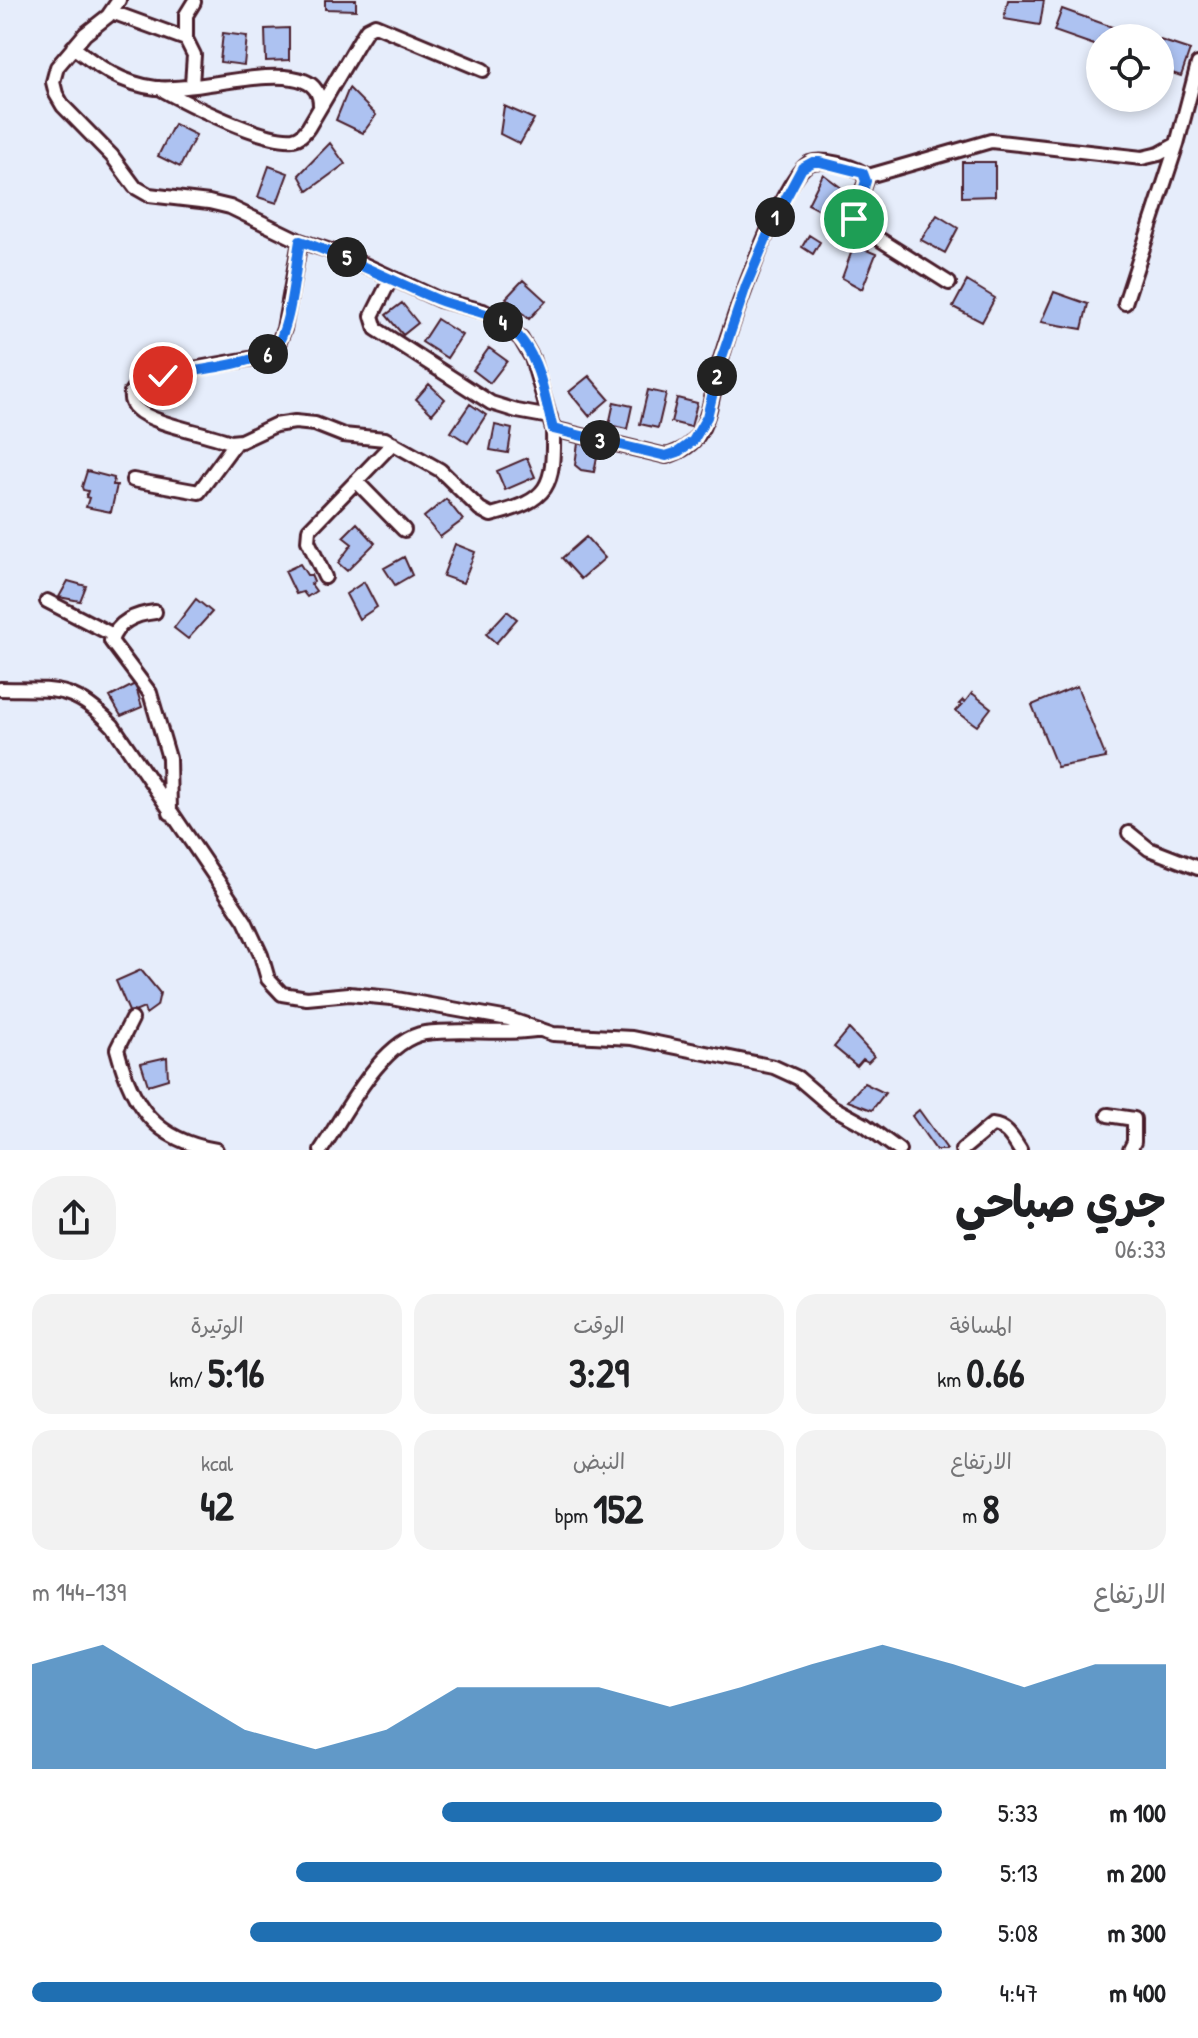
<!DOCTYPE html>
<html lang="ar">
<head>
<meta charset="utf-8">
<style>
  body { margin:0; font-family:"Patrick Hand","Playpen Sans Arabic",sans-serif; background:#f2f2f2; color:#202124; direction:rtl; height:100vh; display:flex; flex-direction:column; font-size:30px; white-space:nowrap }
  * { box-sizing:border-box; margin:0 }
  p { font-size:26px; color:#757577 }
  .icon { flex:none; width:44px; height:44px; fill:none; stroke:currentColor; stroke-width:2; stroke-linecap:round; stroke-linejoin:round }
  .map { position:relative; height:1150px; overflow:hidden; direction:ltr }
  .sheet { display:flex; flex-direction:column; background:#fff; flex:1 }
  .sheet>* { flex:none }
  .controls { position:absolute; left:1086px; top:24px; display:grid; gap:16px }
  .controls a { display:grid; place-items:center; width:88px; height:88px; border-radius:50%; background:#fff; box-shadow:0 4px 12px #0003; font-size:40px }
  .pin { position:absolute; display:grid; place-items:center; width:68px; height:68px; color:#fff; margin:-34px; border:4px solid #fff; border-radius:50%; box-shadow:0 2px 8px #0007 }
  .km { position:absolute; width:40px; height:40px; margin:-20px; border-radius:50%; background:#222; color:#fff; font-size:22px; line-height:40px; text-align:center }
  .round { display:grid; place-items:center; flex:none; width:84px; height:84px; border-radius:32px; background:#f2f2f2 }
  .summary { display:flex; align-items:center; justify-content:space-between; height:136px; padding:0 32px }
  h1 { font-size:44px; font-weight:700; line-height:60px }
  .stats { display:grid; grid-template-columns:repeat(3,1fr); gap:12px; height:136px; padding:8px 32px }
  .stats div { display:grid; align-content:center; border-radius:20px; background:#f2f2f2; text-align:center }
  .stats b { font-size:40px; font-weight:700 }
  .stats small { font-size:22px; font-weight:400 }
  .stats p { font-size:22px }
  .chart { height:224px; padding:16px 32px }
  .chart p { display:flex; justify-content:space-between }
  .chart svg { width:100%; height:144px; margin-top:8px; fill:#1f6fb2; opacity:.7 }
  ul { padding:0 32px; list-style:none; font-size:26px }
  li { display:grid; grid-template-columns:128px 96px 1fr; align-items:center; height:60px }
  li i { height:20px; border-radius:10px; background:#1f6fb2 }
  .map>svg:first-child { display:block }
  .building { fill:#adc2f1; stroke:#4a1f2b; stroke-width:2 }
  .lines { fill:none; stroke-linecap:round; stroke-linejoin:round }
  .minor-casing { stroke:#4a1f2b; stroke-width:18 }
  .minor { stroke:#fff; stroke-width:12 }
  .route-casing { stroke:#fff; stroke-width:16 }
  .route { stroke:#1a73e8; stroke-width:10 }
</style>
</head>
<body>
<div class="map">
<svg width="1198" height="1150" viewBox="0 0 1198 1150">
  <rect width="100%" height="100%" fill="#e6edfb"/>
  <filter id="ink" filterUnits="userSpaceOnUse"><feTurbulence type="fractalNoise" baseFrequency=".0125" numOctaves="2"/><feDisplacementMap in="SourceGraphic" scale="16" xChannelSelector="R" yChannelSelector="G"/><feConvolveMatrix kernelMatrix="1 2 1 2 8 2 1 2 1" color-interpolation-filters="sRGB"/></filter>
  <g filter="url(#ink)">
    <path class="building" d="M 325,0 L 356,0 L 356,10 L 325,9 Z
      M 1008,0 L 1044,0 L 1040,25 L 1004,19 Z
      M 1062,9 L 1129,33 L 1127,38 L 1100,38 L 1100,47 L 1054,31 Z
      M 289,28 L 289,60 L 266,61 L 265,29 Z
      M 223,33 L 247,36 L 244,65 L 220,62 Z
      M 1160,40 L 1190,50 L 1181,76 L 1160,69 Z
      M 349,88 L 376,115 L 363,133 L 336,120 Z
      M 504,106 L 534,119 L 520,144 L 500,134 Z
      M 174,124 L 196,135 L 180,167 L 158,156 Z
      M 330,143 L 345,164 L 308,191 L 299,175 Z
      M 962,162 L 995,162 L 995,196 L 962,197 Z
      M 269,166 L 288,173 L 277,203 L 258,197 Z
      M 823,174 L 843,189 L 833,217 L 808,204 Z
      M 937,215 L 958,228 L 945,253 L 921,240 Z
      M 809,235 L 820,242 L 813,254 L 802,247 Z
      M 854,245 L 876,254 L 862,289 L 842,278 Z
      M 523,280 L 546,301 L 529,319 L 506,298 Z
      M 967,281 L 995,298 L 982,322 L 953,307 Z
      M 1054,292 L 1088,304 L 1082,329 L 1041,322 Z
      M 402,303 L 418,323 L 403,335 L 386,315 Z
      M 437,319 L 462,335 L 447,358 L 422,342 Z
      M 489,348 L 507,361 L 490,383 L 473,370 Z
      M 589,376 L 609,399 L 589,416 L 569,392 Z
      M 429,384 L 445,399 L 432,414 L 416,399 Z
      M 648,390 L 666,394 L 658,428 L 640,424 Z
      M 677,398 L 697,403 L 691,427 L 671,422 Z
      M 614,402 L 632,406 L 627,429 L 609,425 Z
      M 470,404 L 486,415 L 468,443 L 451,432 Z
      M 495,425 L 512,429 L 508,453 L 490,450 Z
      M 578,443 L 599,447 L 594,472 L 581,470 L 575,465 Z
      M 527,458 L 535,477 L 505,490 L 497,471 Z
      M 87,471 L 114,478 L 113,485 L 117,485 L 111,512 L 86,507 L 89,498 L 86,497 L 88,491 L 83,490 L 82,487 Z
      M 446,499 L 463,520 L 440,537 L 424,517 Z
      M 357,523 L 375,543 L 347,571 L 338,563 L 352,544 L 343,537 Z
      M 586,537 L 605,558 L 581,579 L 562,558 Z
      M 455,544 L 475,552 L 463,583 L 443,576 Z
      M 404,557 L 412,575 L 395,585 L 384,568 Z
      M 300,564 L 307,575 L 311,575 L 314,582 L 311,584 L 316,591 L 307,597 L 303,592 L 296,594 L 285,571 Z
      M 68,581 L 86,586 L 80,601 L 59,597 Z
      M 364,582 L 377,607 L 359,619 L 346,594 Z
      M 196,599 L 212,612 L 188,639 L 174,628 Z
      M 507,611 L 517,619 L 496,643 L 486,634 Z
      M 135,684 L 142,707 L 121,716 L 110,697 Z
      M 1077,686 L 1106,758 L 1057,767 L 1032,705 Z
      M 972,693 L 991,708 L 977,726 L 956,711 L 962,705 L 959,704 L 963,700 L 965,702 Z
      M 141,970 L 160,993 L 157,1006 L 146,1014 L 144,1008 L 130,1014 L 116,981 Z
      M 849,1029 L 874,1056 L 868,1062 L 863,1059 L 857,1066 L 834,1047 Z
      M 167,1057 L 168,1079 L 148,1085 L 141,1063 Z
      M 864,1083 L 885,1093 L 872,1110 L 848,1101 Z
      M 919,1110 L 947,1149 L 946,1150 L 936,1150 L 912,1116 Z"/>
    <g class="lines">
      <g class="minor-casing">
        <path id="minor" d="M 119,0 L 108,16 L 85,34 L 57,67 L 53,82 L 56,94 L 63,106 L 112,156 L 135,187 L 149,195 L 209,202 L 230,207 L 300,241 L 343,255 L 440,300 L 483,311 L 497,318 L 521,339 L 532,358 L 553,429 L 666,456 C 680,452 692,446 700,432 C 712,411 713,385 720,362 C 730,329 782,174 810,163 C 823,158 851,166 863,173 L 866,181 L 855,211 L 857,225 L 949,283
          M 112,12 L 186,39 L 194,55 L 192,84
          M 186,39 L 186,15 L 194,2
          M 73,47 C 99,67 122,84 156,88 C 194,92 271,67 304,81 C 315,85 320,94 320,105
          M 159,88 C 186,103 263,142 293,139 C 300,138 303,134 308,128 L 360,40 L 367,29 L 375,25 L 483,70
          M 865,177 L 991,141 L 1142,158 L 1159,154 L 1177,144 L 1198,64
          M 300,241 L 284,329 L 278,344 L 270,353 L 254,358 L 148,377 L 140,380 L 131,392 C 130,399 131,404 137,409 C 152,424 207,433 230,442 L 241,441 L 275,425 L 295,422 L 315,424 L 343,435 L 385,439 L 440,470 L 480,509 L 491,515 C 550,500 554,487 553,429
          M 391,278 L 372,316 L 376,329 L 491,403 L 517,411 L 550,417
          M 1125,303 L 1177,144
          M 133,480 L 199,492 L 236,442
          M 356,481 L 404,530
          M 325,577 L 308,541 L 309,530 L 393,443
          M 47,601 L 113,635
          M 155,612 C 136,614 117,622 111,641 L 150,693 L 169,758 L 170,813
          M 0,689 C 54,690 73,684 113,726 L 245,921 L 261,955 L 268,979 L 282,994 L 307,998 L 349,994 L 391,998 L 509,1019 L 553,1034 L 632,1038 L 774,1067 L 798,1078 L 832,1107 L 865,1125 L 899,1150
          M 1129,833 L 1149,849 L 1198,868
          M 132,1019 L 117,1049 C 132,1106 155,1140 216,1150
          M 1108,1115 L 1134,1119 L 1134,1142 L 1130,1150
          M 321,1150 C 344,1116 381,1040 425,1033 C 461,1028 499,1035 535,1030
          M 962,1150 L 992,1125 C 1006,1126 1013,1139 1020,1150"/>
      </g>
      <use href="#minor" class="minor"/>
    </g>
  </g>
  <g class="lines" filter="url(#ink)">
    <g class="route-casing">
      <path id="route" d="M 163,376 C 185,372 259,363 273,350 C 291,333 295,267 300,241 C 347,257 390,280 436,299 C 470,313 498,308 523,342 C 541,366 545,400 553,429 L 666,456 L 678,452 L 693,441 L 707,417 L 720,363 L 746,286 L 772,224 L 802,168 L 813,162 L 820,162 L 863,173 L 866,181 L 854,219"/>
    </g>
    <use href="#route" class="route"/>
  </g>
</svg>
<div class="controls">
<a><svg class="icon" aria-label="locate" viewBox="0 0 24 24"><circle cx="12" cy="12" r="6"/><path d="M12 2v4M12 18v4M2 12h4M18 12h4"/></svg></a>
</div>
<div class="pin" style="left:854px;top:219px;background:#1e9e55"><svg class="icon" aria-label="arrive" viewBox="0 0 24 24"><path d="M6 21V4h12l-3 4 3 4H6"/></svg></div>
<div class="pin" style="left:163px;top:376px;background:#d93025"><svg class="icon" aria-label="check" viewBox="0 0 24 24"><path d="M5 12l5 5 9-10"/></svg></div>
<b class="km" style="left:775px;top:217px">1</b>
<b class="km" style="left:717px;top:376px">2</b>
<b class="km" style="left:600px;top:440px">3</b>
<b class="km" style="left:503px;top:322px">4</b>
<b class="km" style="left:347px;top:257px">5</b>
<b class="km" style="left:268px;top:354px">6</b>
</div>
<section class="sheet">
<div class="summary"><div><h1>جري صباحي</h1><p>06:33</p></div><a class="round"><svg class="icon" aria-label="share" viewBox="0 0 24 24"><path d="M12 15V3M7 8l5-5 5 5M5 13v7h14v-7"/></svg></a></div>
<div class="stats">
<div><p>المسافة</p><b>0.66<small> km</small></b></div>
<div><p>الوقت</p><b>3:29</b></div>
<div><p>الوتيرة</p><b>5:16<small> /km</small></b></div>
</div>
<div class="stats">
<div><p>الارتفاع</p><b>8<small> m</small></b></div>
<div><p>النبض</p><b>152<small> bpm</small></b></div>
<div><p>kcal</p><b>42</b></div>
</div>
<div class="chart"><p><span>الارتفاع</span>139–144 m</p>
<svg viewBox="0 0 160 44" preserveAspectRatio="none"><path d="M0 44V12L10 6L20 19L30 32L40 38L50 32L60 19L70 19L80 19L90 25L100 19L110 12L120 6L130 12L140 19L150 12L160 12V44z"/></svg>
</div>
<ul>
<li><b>100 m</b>5:33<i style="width:55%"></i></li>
<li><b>200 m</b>5:13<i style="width:71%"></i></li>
<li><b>300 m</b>5:08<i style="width:76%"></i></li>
<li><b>400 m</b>4:47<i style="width:100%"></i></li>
</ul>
</section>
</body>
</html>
